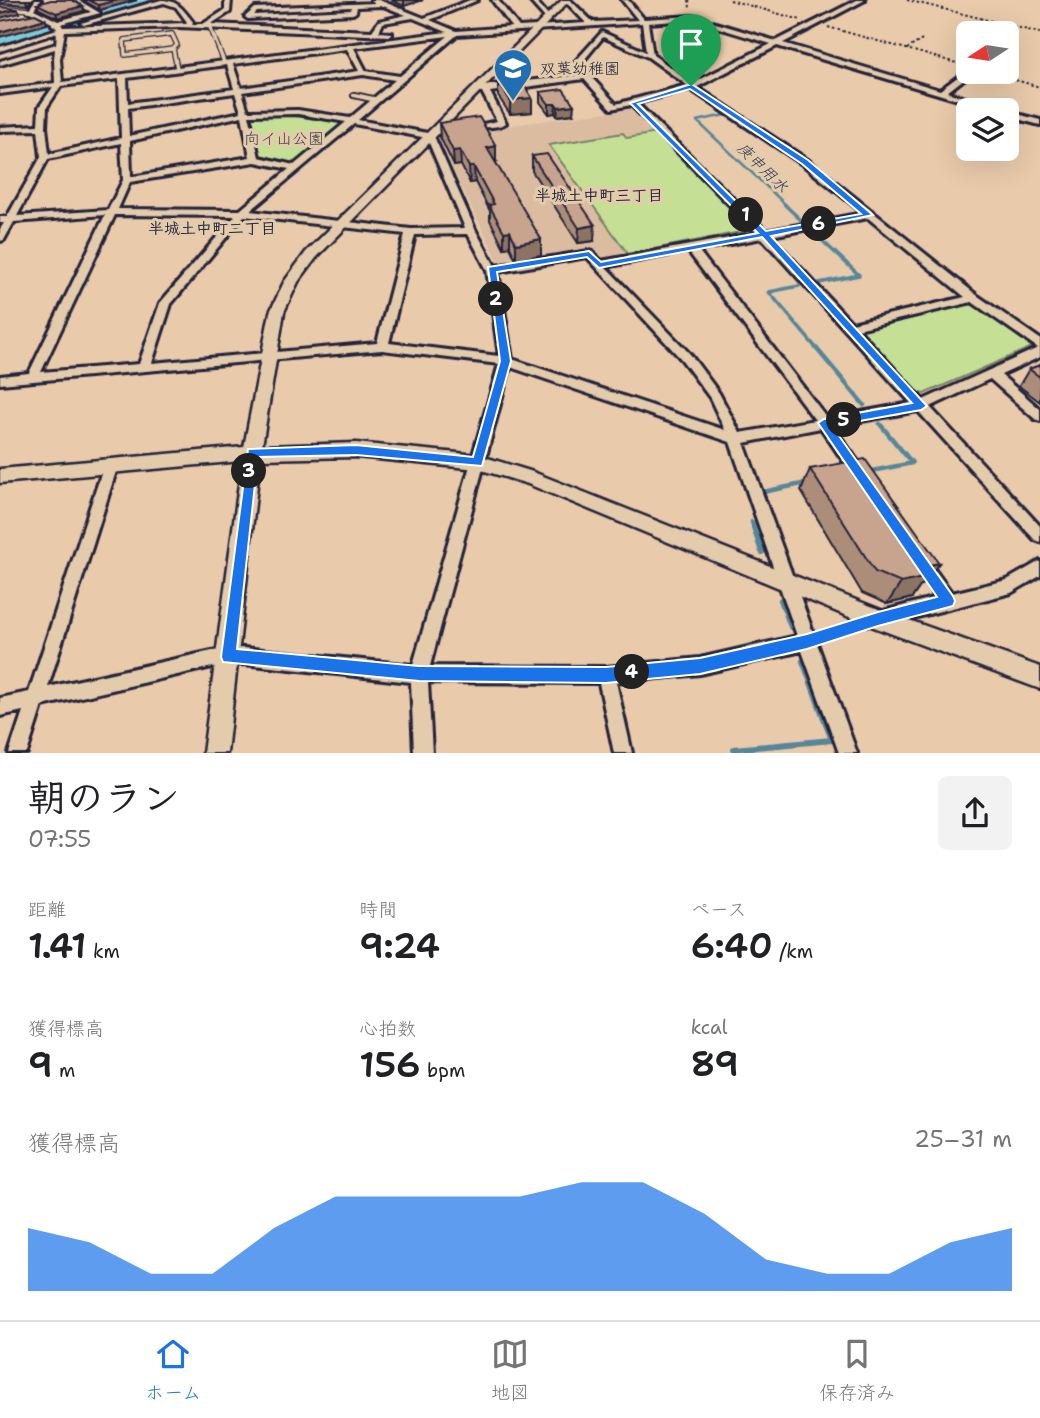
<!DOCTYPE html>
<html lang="ja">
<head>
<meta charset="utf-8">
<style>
  body { margin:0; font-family:"Shantell Sans","Klee One",sans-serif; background:#f2f2f2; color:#202124; height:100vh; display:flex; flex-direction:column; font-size:26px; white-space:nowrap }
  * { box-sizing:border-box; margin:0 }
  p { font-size:23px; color:#757577 }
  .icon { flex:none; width:38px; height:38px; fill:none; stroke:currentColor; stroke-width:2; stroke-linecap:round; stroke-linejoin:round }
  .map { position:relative; height:753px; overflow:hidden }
  .panel { display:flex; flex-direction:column; background:#fff; flex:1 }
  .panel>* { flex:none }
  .needle { width:46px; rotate:258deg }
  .tools { position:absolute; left:956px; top:21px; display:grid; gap:14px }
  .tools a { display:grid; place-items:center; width:63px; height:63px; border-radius:10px; background:#fff; box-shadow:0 7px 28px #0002; font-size:35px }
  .pin { position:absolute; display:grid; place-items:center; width:60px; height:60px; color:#fff; margin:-72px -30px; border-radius:50% 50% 50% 0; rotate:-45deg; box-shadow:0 0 7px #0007 }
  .pin .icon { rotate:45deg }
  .km { position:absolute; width:35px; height:35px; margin:-18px; border-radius:50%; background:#222; color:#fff; font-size:19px; line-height:35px; text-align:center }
  .round { display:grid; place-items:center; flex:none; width:74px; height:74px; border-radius:10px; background:#f2f2f2 }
  .overview { display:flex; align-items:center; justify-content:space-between; height:119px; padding:0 28px }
  h1 { font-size:38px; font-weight:600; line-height:52px }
  .stats { display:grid; grid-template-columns:repeat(3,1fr); gap:10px; height:119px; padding:7px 28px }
  .stats div { display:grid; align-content:center }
  .stats b { font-size:35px; font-weight:600 }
  .stats small { font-size:19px; font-weight:400 }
  .stats p { font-size:19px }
  .chart { height:196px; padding:14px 28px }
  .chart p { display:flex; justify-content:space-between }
  .chart svg { width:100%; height:126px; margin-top:7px; fill:#1a73e8; opacity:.7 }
  .menu { display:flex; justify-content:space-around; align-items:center; height:98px; border-top:2px solid #e0e0e0; background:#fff; font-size:19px; color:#757577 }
  .menu a { display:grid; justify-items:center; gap:4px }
  .menu .selected { color:#1a73e8 }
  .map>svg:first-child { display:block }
  .built { fill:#dbbca0 }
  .green { fill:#c5df95; stroke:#748068; stroke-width:2 }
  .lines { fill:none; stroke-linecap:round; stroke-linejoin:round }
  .stream-far3 { stroke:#578699; stroke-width:2.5 }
  .stream-far2 { stroke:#578699; stroke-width:3.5 }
  .stream-far1 { stroke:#578699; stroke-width:4.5 }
  .stream { stroke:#578699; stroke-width:6 }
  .river { fill:#7bc9d8; fill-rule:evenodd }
  .service-far1-casing { stroke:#22223b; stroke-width:6 }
  .service-casing { stroke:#22223b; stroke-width:8 }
  .minor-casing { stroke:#22223b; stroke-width:6 }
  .tertiary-casing { stroke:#22223b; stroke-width:5 }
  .path-far1 { stroke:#22223b; stroke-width:2; stroke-dasharray:2.5 2.5; stroke-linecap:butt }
  .path { stroke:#22223b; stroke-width:3.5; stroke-dasharray:7 7; stroke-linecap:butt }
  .service-far1 { stroke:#e3cbac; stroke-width:3.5 }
  .service { stroke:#e3cbac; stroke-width:4.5 }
  .minor { fill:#e3cbac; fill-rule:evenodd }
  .tertiary { fill:#e3cbac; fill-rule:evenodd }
  .wall { fill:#ac8d7a; stroke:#22223b; stroke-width:2 }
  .shaded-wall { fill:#8c7363; stroke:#22223b; stroke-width:2 }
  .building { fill:#c8a48e; stroke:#22223b; stroke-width:2 }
  .route { fill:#1a73e8; stroke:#fff; stroke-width:2; fill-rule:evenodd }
  .labels { text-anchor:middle; stroke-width:6; stroke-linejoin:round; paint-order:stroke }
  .far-poi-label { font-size:16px; fill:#22223b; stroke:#e3cbac; text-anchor:start }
  .far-park-label { font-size:16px; fill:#3a3e48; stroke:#e3cbac }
  .far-water-label { font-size:16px; font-style:italic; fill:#2f3b53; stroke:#e3cbac }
  .far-neighbourhood-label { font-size:16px; font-weight:bold; fill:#22223b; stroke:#e3cbac }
</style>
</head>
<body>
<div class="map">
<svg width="1040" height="753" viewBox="0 0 1040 753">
  <rect width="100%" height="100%" fill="#e9caaa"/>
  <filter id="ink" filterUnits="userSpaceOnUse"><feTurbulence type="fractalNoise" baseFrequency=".0143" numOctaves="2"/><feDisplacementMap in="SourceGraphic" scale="14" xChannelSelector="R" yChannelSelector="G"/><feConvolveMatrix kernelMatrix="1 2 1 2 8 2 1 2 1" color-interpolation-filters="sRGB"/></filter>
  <g filter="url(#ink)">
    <path class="built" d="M 630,106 L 635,106 L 756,232 L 602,260 L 594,250 L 501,266 L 437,139 L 442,135 L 613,111 Z"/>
    <path class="green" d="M 275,113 L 343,123 L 293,164 L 261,157 L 250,115 Z
      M 623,133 L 627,138 L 657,133 L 751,230 L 628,254 L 549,145 Z
      M 970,304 L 977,306 L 1032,347 L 924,394 L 916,392 L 861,332 L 863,328 Z"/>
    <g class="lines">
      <path class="stream-far3" d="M 691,90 L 725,115 L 697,121 L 787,206"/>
      <path class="stream-far2" d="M 785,205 L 802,221
        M 813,232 L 859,275 L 819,283
        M 799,286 L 769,292 L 817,349"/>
      <path class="stream-far1" d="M 816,348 L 864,405
        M 872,471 L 912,463 L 880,424
        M 763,492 L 807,483
        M 752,522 L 754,529"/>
      <path class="stream" d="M 754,527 L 762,552
        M 781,600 L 791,627
        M 735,753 L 734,749 L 832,740 L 803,661"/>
      <path class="river" d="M 140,0 L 162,0 L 160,3 L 0,48 L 0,38 Z"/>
      <g class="service-far1-casing">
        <path id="service-far1" d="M 0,7 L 30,10
          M 210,27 L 224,62
          M 172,34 L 177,45 L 173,49 L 125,55 L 124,40 Z
          M 173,49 L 177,68"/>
      </g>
      <g class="service-casing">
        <path id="service" d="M 354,95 L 377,100"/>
      </g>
      <g class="minor-casing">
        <path id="minor" d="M 35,0 L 41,0 L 34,9 L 58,21 L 91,12 L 71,0 L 78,0 L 100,13 L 61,24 L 63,27 L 186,23 L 187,22 L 176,7 L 164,3 L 84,25 L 81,23 L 161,0 C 177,0 183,9 193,22 L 192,24 L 203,24 L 225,10 L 225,0 L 231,0 L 230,12 L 211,24 L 372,31 L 379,21 L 406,15 L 383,6 L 357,7 L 356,12 L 353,14 L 248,19 L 245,17 L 255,8 L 375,3 L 371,0 L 379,0 L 424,18 L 470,0 L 478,0 L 430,20 L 456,31 L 512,27 L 492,0 L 498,0 L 519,27 L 586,23 L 564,0 L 570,0 L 593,22 L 638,20 L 622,0 L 628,0 L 644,19 L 692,16 L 776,41 L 857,0 L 865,0 L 783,43 L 940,90 L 967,70 L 973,72 L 947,92 L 1003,110 L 992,110 L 777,46 L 697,87 L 808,160 L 978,296 L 1040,339 L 1040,357 L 1001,375 L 1040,409 L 1040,421 L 1035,419 L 990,379 L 930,407 L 1040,526 L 1040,542 L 1035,540 L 918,411 L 833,426 L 868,476 L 866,480 L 861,481 L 856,480 L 821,428 L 744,443 L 857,753 L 839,753 L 802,651 L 700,674 L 616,682 L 632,753 L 614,753 L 599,683 L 428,682 L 432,753 L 414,753 L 411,682 L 243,664 L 212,667 L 42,706 L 27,753 L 9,753 L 23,711 L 0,716 L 0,698 L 29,692 L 104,465 L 106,461 L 111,460 L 116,461 L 118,465 L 48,687 L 212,651 L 243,648 L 413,665 L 499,364 L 382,350 L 0,384 L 0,376 L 29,373 L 105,215 L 14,222 L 4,240 L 0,241 L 0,229 L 4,223 L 0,223 L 0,217 L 7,217 L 41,157 L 38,130 L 0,131 L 0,127 L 38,125 L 39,107 L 53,87 L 0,94 L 0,90 L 55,83 L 54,59 L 55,49 L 0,65 L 0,61 L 56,44 L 57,33 L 0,51 L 0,47 L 57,29 L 55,26 L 52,25 L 52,23 L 28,11 ZM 351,7 L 350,10 L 254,15 L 257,12 ZM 413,18 L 447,32 L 62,82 L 60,59 L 65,31 L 179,27 L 390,36 L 392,35 L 392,33 L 379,32 L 383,23 ZM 692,20 L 771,44 L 693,83 L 653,55 L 648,23 ZM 642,23 L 646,52 L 602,32 L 572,65 L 581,75 L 474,87 L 474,91 L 482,92 L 497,121 L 479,125 C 485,129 500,127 506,123 L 490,92 L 584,79 L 611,109 L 631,105 L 757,233 L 601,261 L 593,252 L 589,251 L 495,266 L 476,231 L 433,134 L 358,120 L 457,35 ZM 448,36 L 400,76 L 366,71 L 354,48 ZM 603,37 L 648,57 L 687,85 L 616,104 L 580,65 ZM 347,49 L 359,71 L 241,88 L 233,64 ZM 227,65 L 234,89 L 128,103 L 127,78 ZM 363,75 L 395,80 L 350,118 L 298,110 L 248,111 L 242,92 ZM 119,79 L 121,138 L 49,154 L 46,127 L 47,107 L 61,86 ZM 690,89 L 802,164 L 863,213 L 766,231 L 637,103 ZM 235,93 L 241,112 L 129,136 L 128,108 ZM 298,114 L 346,122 L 294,165 L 259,157 L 249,115 ZM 242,116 L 250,157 L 131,177 L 130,141 ZM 354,124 L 427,138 L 465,228 L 411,229 L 250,211 ZM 121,143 L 123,180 L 108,210 L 17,216 L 48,159 ZM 255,162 L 289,169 L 240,210 L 118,209 L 130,182 ZM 115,215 L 235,216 L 160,303 L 139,364 L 41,372 ZM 244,216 L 405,234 L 377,343 L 152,363 L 171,304 ZM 868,218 L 965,297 L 852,323 L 771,236 ZM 468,234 L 487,270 L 499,356 L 389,343 L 415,235 ZM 762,238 L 911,403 L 827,418 L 698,250 ZM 688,251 L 815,420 L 740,433 L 719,393 L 690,354 L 606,267 ZM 587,257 L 682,360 L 710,398 L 725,430 L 512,359 L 498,272 ZM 972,302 L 1038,348 L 923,400 L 858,329 ZM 510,367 L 730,442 L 797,636 L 700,658 L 606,667 L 430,666 Z
          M 529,0 L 535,0 L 550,17 L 550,19 L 546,19 Z
          M 1006,111 L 1040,120 L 1040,125 L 1006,116 Z
          M 921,556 L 926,558 L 952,593 L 1007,580 L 1040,561 L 1040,576 L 1011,593 L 878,627 L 872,624 L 870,619 L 872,614 L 936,597 L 913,563 L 916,558 Z"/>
      </g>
      <g class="tertiary-casing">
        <path id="tertiary" d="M 562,0 L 570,0 L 316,258 L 298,282 L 284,312 L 262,446 L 356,443 L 478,455 L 533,472 L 881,610 L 1040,667 L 1040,689 L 871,626 L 528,484 L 478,469 L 356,457 L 260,459 L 227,753 L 203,753 L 242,461 L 0,483 L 0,469 L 244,447 L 270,312 L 284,282 L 306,252 Z"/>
      </g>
      <path class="path-far1" d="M 689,0 L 690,8
        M 730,0 L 801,20
        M 907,0 L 1040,33
        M 828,27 L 960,64
        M 907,49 L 924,39
        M 987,72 L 1040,87"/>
      <path class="path" d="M 822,637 L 852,627"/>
      <use href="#service-far1" class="service-far1"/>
      <use href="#service" class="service"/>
      <use href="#minor" class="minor"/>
      <use href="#tertiary" class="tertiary"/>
    </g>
    <path class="wall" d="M 0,0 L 32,0 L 27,5 L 0,3 Z
      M 83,0 L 137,0 L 100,10 Z
      M 391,0 L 423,0 L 404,6 Z
      M 37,4 L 83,6 L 84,11 L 58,18 L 39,9 Z
      M 500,79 L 532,98 L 532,112 L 510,114 L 498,96 L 498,82 L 500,82 Z
      M 540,92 L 573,114 L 557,116 L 555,113 L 549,114 L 540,102 Z
      M 439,123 L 496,161 L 495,161 L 541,255 L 516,260 L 510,247 L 504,248 L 490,220 L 490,211 L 475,182 L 470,183 L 461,165 L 454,166 L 440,137 Z
      M 532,156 L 594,241 L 578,243 L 532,171 Z
      M 1040,365 L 1040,402 L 1019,386 L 1029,369 Z
      M 810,469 L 939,563 L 924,584 L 921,585 L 912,598 L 887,604 L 862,593 L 801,491 Z"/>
    <path class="shaded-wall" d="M 26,0 L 32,0 L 27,5 Z
      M 118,0 L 137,0 L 100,10 L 98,5 Z
      M 404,0 L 423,0 L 404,6 Z
      M 83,6 L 84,11 L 58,18 L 56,13 Z
      M 18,9 L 20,13 L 0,18 L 0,13 Z
      M 45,19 L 47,24 L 0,37 L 0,32 Z
      M 532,98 L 532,112 L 510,114 L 510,100 Z
      M 549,104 L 556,104 L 555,113 L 549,114 Z
      M 574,105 L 573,114 L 557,116 L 558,107 Z
      M 496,146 L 496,161 L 488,162 L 487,148 Z
      M 460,150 L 461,165 L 454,166 L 453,151 Z
      M 469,167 L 474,167 L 475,182 L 470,183 Z
      M 595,225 L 594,241 L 578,243 L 579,228 Z
      M 510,231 L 510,247 L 504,248 L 504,232 Z
      M 541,239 L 541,255 L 516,260 L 516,244 Z
      M 939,563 L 924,584 L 921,585 L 912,598 L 887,604 L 901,583 L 920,567 Z"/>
    <path class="building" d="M 51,0 L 72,0 L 83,6 L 56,13 L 37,4 Z
      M 89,0 L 118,0 L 98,5 Z
      M 0,7 L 18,9 L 0,13 Z
      M 35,14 L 45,19 L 0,32 L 0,21 Z
      M 514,77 L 520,78 L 532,98 L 510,100 L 498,82 L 502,82 L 500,79 Z
      M 563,89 L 574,105 L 558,107 L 556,104 L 549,104 L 540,92 Z
      M 479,117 L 496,146 L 487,148 L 541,239 L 516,244 L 510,231 L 504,232 L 489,205 L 494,204 L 474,167 L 469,167 L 460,150 L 453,151 L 439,123 Z
      M 547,154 L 595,225 L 579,228 L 532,156 Z
      M 1040,365 L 1040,377 L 1029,369 Z
      M 865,459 L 939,563 L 920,567 L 927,577 L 901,583 L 875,572 L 810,469 Z"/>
  </g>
  <path class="route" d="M 688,85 L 693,85 L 808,160 L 873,215 L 771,236 L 927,406 L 921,410 L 832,426 L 953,596 L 955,601 L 953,606 L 878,626 L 807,649 L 700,674 L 606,683 L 419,681 L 223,662 L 221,657 L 248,449 L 356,445 L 473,457 L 500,361 L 488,267 L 589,251 L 601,262 L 758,233 L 630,103 ZM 690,89 L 802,164 L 861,214 L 766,231 L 638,104 ZM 762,237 L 912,403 L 824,419 L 818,423 L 937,597 L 878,612 L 807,634 L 700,658 L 606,667 L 419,666 L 237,649 L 258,457 L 356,455 L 482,466 L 511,361 L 497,272 L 587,257 L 599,268 Z"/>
  <defs>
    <g id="school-pin" transform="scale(2.0125)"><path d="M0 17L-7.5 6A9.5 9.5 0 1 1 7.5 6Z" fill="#1f6fb2" stroke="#e3cbac"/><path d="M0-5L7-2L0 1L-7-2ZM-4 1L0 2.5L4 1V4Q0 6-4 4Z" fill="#fff"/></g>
  </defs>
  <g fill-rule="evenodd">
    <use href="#school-pin" x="513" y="68"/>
  </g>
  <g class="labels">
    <g class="far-poi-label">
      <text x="540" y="74">双葉幼稚園</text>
    </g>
    <g class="far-park-label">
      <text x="284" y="144">向イ山公園</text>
    </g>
    <g class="far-water-label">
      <text transform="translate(763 167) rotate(44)" y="6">庚申用水</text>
    </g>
    <g class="far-neighbourhood-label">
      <text x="599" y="201">半城土中町三丁目</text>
      <text x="212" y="234">半城土中町二丁目</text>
    </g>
  </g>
</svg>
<div class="tools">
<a><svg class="needle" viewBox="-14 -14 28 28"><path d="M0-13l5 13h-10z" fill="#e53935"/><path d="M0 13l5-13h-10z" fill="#757577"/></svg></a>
<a><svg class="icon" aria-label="layers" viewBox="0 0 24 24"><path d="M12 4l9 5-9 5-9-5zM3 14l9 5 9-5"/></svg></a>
</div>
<div class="pin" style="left:691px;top:86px;background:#1e9e55"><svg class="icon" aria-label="arrive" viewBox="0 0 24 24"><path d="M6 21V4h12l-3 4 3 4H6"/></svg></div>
<b class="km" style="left:746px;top:215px">1</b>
<b class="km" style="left:496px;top:299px">2</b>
<b class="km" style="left:249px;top:471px">3</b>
<b class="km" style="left:632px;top:672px">4</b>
<b class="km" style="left:844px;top:420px">5</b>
<b class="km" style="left:819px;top:224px">6</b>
</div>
<section class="panel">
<div class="overview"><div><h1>朝のラン</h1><p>07:55</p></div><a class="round"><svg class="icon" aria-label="share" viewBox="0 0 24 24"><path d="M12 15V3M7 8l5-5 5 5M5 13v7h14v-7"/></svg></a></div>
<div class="stats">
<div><p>距離</p><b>1.41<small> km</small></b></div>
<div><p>時間</p><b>9:24</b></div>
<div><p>ペース</p><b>6:40<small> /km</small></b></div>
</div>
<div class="stats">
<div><p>獲得標高</p><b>9<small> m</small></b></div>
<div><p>心拍数</p><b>156<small> bpm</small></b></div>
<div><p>kcal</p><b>89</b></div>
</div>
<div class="chart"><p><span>獲得標高</span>25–31 m</p>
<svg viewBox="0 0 160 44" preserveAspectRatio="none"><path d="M0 44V22L10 27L20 38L30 38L40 22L50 11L60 11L70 11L80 11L90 6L100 6L110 17L120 33L130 38L140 38L150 27L160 22V44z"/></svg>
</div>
</section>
<nav class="menu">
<a class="selected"><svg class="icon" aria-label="home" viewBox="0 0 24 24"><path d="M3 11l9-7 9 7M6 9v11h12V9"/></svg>ホーム</a>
<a><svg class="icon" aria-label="map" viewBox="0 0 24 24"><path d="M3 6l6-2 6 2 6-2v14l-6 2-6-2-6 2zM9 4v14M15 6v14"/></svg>地図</a>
<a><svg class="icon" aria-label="saved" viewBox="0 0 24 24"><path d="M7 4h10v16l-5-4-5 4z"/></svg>保存済み</a>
</nav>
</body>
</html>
